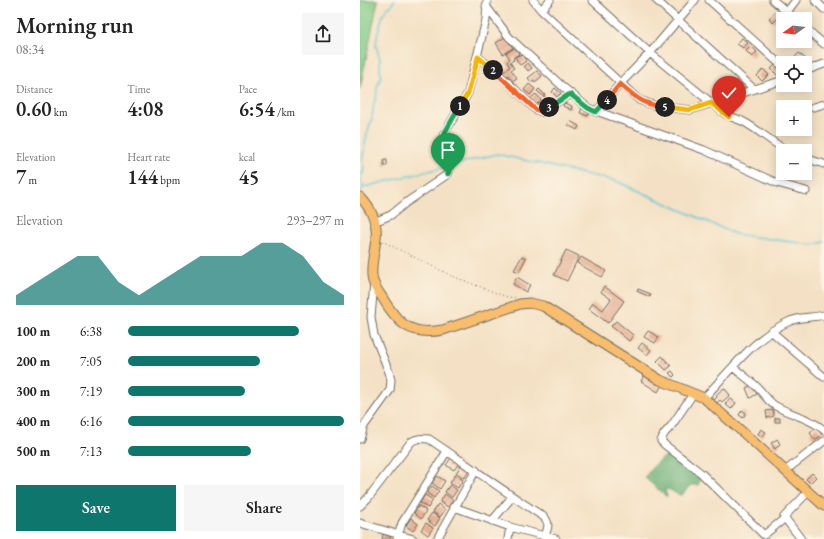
<!DOCTYPE html>
<html lang="en">
<head>
<meta charset="utf-8">
<style>
  body { margin:0; font-family:"EB Garamond",serif; background:#f6f6f6; color:#222; height:100vh; display:flex; flex-direction:column; font-size:15px; white-space:nowrap }
  * { box-sizing:border-box; margin:0 }
  p { font-size:13px; color:#767676 }
  .icon { flex:none; width:22px; height:22px; fill:none; stroke:currentColor; stroke-width:2; stroke-linecap:round; stroke-linejoin:round }
  .map { position:relative; flex:1; overflow:hidden }
  .panel { display:flex; flex-direction:column; background:#fff; width:360px }
  .panel>* { flex:none }
  .needle { width:26px; rotate:255deg }
  .controls { position:absolute; left:416px; top:12px; display:grid; gap:8px }
  .controls a { display:grid; place-items:center; width:36px; height:36px; border-radius:0px; background:#fff; box-shadow:0 2px 10px #0003; font-size:20px }
  .pin { position:absolute; display:grid; place-items:center; width:34px; height:34px; color:#fff; margin:-41px -17px; border-radius:50% 50% 50% 0; rotate:-45deg; box-shadow:0 0 4px #0007 }
  .pin .icon { rotate:45deg }
  .km { position:absolute; width:20px; height:20px; margin:-10px; border-radius:50%; background:#222; color:#fff; font-size:11px; line-height:20px; text-align:center }
  .round { display:grid; place-items:center; flex:none; width:42px; height:42px; border-radius:0px; background:#f6f6f6 }
  .summary { display:flex; align-items:center; justify-content:space-between; height:68px; padding:0 16px }
  h1 { font-size:22px; font-weight:600; line-height:30px }
  .stats { display:grid; grid-template-columns:repeat(3,1fr); gap:6px; height:68px; padding:4px 16px }
  .stats div { display:grid; align-content:center }
  .stats b { font-size:20px; font-weight:600 }
  .stats small { font-size:11px; font-weight:400 }
  .stats p { font-size:11px }
  .chart { height:112px; padding:8px 16px }
  .chart p { display:flex; justify-content:space-between }
  .chart svg { width:100%; height:72px; margin-top:4px; fill:#0f766e; opacity:.7 }
  .primary-button { display:flex; gap:8px; margin-top:auto; padding:8px 16px }
  .primary-button a { flex:1; height:46px; border-radius:0px; background:#0f766e; color:#fff; font-size:16px; font-weight:600; line-height:46px; text-align:center }
  .primary-button a+a { background:#f6f6f6; color:#222 }
  ul { padding:0 16px; list-style:none; font-size:13px }
  li { display:grid; grid-template-columns:64px 48px 1fr; align-items:center; height:30px }
  li i { height:10px; border-radius:5px; background:#0f766e }
  main { display:flex; flex:1; min-height:0 }
  .map>svg:first-child { display:block }
  .green { fill:#80ca87; stroke:#567a59 }
  .forest { fill:#68ae74; stroke:#4a6c50 }
  .lines { fill:none; stroke-linecap:round; stroke-linejoin:round }
  .stream { stroke:#57c2d1; stroke-width:1.5 }
  .building { fill:#e5b094 }
  .minor-casing { stroke:#716b61; stroke-width:9 }
  .major-casing { stroke:#716b61; stroke-width:11 }
  .path { stroke:#716b61; stroke-width:1; stroke-dasharray:1 3; stroke-linecap:butt }
  .minor { stroke:#fff; stroke-width:7 }
  .major { stroke:#f9be6d; stroke-width:9 }
  .split-1-casing { stroke:#fff; stroke-width:8 }
  .split-2-casing { stroke:#fff; stroke-width:8 }
  .split-3-casing { stroke:#fff; stroke-width:8 }
  .split-4-casing { stroke:#fff; stroke-width:8 }
  .split-5-casing { stroke:#fff; stroke-width:8 }
  .split-6-casing { stroke:#fff; stroke-width:8 }
  .split-1 { stroke:#22a559; stroke-width:5 }
  .split-2 { stroke:#f5b400; stroke-width:5 }
  .split-3 { stroke:#f0652b; stroke-width:5 }
  .split-4 { stroke:#22a559; stroke-width:5 }
  .split-5 { stroke:#f0652b; stroke-width:5 }
  .split-6 { stroke:#f5b400; stroke-width:5 }
</style>
</head>
<body>
<main>
<section class="panel">
<div class="summary"><div><h1>Morning run</h1><p>08:34</p></div><a class="round"><svg class="icon" aria-label="share" viewBox="0 0 24 24"><path d="M12 15V3M7 8l5-5 5 5M5 13v7h14v-7"/></svg></a></div>
<div class="stats">
<div><p>Distance</p><b>0.60<small> km</small></b></div>
<div><p>Time</p><b>4:08</b></div>
<div><p>Pace</p><b>6:54<small> /km</small></b></div>
</div>
<div class="stats">
<div><p>Elevation</p><b>7<small> m</small></b></div>
<div><p>Heart rate</p><b>144<small> bpm</small></b></div>
<div><p>kcal</p><b>45</b></div>
</div>
<div class="chart"><p><span>Elevation</span>293–297 m</p>
<svg viewBox="0 0 160 44" preserveAspectRatio="none"><path d="M0 44V38L10 30L20 22L30 14L40 14L50 30L60 38L70 30L80 22L90 14L100 14L110 14L120 6L130 6L140 14L150 30L160 38V44z"/></svg>
</div>
<ul>
<li><b>100 m</b>6:38<i style="width:79%"></i></li>
<li><b>200 m</b>7:05<i style="width:61%"></i></li>
<li><b>300 m</b>7:19<i style="width:54%"></i></li>
<li><b>400 m</b>6:16<i style="width:100%"></i></li>
<li><b>500 m</b>7:13<i style="width:57%"></i></li>
</ul>
<div class="primary-button"><a>Save</a><a>Share</a></div>
</section>
<div class="map">
<svg width="464" height="539" viewBox="0 0 464 539">
  <rect width="100%" height="100%" fill="#fcf5e5"/>
  <filter id="ink" filterUnits="userSpaceOnUse"><feTurbulence type="fractalNoise" baseFrequency=".025" numOctaves="2"/><feDisplacementMap in="SourceGraphic" scale="8" xChannelSelector="R" yChannelSelector="G"/><feConvolveMatrix kernelMatrix="1 2 1 2 8 2 1 2 1" color-interpolation-filters="sRGB"/></filter>
  <filter id="wash" filterUnits="userSpaceOnUse"><feTurbulence type="fractalNoise" baseFrequency=".012" numOctaves="4" result="noise"/><feDisplacementMap in="SourceGraphic" scale="16" xChannelSelector="R" yChannelSelector="G"/><feGaussianBlur stdDeviation="0.9" result="paint"/><feColorMatrix in="noise" values="0 0 0 0 0 0 0 0 0 0 0 0 0 0 0 0 0 1.4 0 .05"/><feComposite in="paint" operator="in"/></filter>
  <g filter="url(#wash)">
    <rect width="100%" height="100%" fill="#f4e1c5"/>
    <path class="green" d="M 0,0 L 18,0 L 0,89 Z"/>
    <path class="forest" d="M 308,454 L 316,462 L 322,460 L 338,474 L 340,480 L 338,485 L 331,485 L 322,495 C 314,495 313,489 305,489 L 307,497 L 285,478 C 290,468 299,461 308,454 Z"/>
    <g class="lines">
      <path class="stream" d="M 89,166 L 137,154 L 256,181 L 375,234 L 453,245 L 464,242
        M 4,187 L 85,167
        M 0,192 L 4,187 L 0,180 L 4,169 L 2,161 L 6,138 L 12,118 L 14,102 L 16,99 L 17,88 L 21,76 L 20,70 L 20,59 L 16,46 L 17,36 L 23,15 L 27,8 L 31,6 L 34,0"/>
    </g>
    <g id="blocks">
      <path class="building" d="M 417,11 L 421,15 L 413,23 L 409,18 Z
        M 145,37 L 153,48 L 143,54 L 136,43 Z
        M 382,38 L 388,43 L 383,48 L 377,44 Z
        M 391,46 L 397,52 L 392,57 L 386,51 Z
        M 155,48 L 159,54 L 153,58 L 154,60 L 150,62 L 154,68 L 151,70 L 157,78 L 152,81 L 148,75 L 145,77 L 142,73 L 150,67 L 147,62 L 150,59 L 146,53 Z
        M 439,53 L 448,61 L 445,64 L 445,63 L 437,63 L 433,59 Z
        M 162,54 L 166,61 L 160,65 L 155,57 Z
        M 168,63 L 172,68 L 168,71 L 164,66 Z
        M 415,65 L 422,71 L 418,76 L 411,69 Z
        M 403,69 L 409,75 L 402,81 L 397,76 Z
        M 177,71 L 182,76 L 175,82 L 174,80 L 171,82 L 168,78 Z
        M 169,84 L 175,89 L 170,95 L 164,90 Z
        M 195,88 L 201,93 L 197,97 L 192,92 Z
        M 179,89 L 185,95 L 184,97 L 177,91 Z
        M 176,94 L 181,100 L 176,105 L 170,99 Z
        M 204,103 L 212,106 L 211,110 L 203,106 Z
        M 222,108 L 230,111 L 228,116 L 220,113 Z
        M 210,121 L 219,126 L 217,130 L 208,125 Z
        M 24,160 L 27,160 L 27,166 L 24,166 Z
        M 206,250 L 219,256 L 207,281 L 194,275 Z
        M 162,256 L 166,258 L 159,272 L 154,270 Z
        M 221,257 L 246,271 L 242,277 L 217,263 Z
        M 157,277 L 170,285 L 166,292 L 153,284 Z
        M 244,286 L 264,301 L 248,323 L 229,309 L 233,303 L 243,310 L 251,299 L 241,292 Z
        M 278,289 L 291,294 L 290,297 L 277,291 Z
        M 256,321 L 273,335 L 269,341 L 251,326 Z
        M 288,331 L 299,337 L 295,343 L 284,337 Z
        M 282,343 L 291,350 L 287,355 L 278,348 Z
        M 302,356 L 311,366 L 306,370 L 297,361 Z
        M 312,371 L 315,375 L 313,377 L 309,373 Z
        M 285,374 L 302,385 L 298,392 L 281,381 Z
        M 392,385 L 397,394 L 390,398 L 386,388 Z
        M 364,388 L 370,395 L 362,402 L 360,400 L 357,403 L 354,400 L 357,397 L 356,395 Z
        M 370,398 L 376,403 L 371,409 L 365,404 Z
        M 382,410 L 386,413 L 383,418 L 379,415 Z
        M 413,410 L 414,416 L 407,418 L 406,411 Z
        M 415,418 L 420,418 L 420,422 L 415,422 Z
        M 457,427 L 462,435 L 455,440 L 450,433 Z
        M 401,429 L 406,432 L 402,437 L 398,434 Z
        M 417,439 L 420,444 L 415,449 L 411,443 Z
        M 91,458 L 99,463 L 94,470 L 86,465 Z
        M 101,465 L 109,471 L 104,478 L 96,473 Z
        M 452,473 L 456,477 L 450,483 L 446,479 Z
        M 95,475 L 103,480 L 98,488 L 90,483 Z
        M 77,476 L 85,481 L 80,489 L 72,483 Z
        M 90,485 L 97,490 L 92,497 L 85,492 Z
        M 72,486 L 79,491 L 74,498 L 67,493 Z
        M 85,494 L 93,500 L 88,507 L 80,502 Z
        M 65,495 L 73,500 L 68,508 L 60,503 Z
        M 78,504 L 85,510 L 80,517 L 73,512 Z
        M 59,506 L 66,511 L 61,519 L 54,513 Z
        M 72,513 L 80,518 L 75,526 L 67,520 Z
        M 51,518 L 58,524 L 53,531 L 46,526 Z
        M 66,523 L 73,528 L 68,535 L 61,530 Z
        M 23,534 L 31,537 L 30,539 L 22,539 Z"/>
    </g>
  </g>
  <g filter="url(#ink)">
    <use href="#blocks" fill-opacity="0" stroke="#716b61" stroke-width="1"/>
    <g class="lines">
      <g class="minor-casing">
        <path id="minor" d="M 173,0 L 181,10 L 279,100 L 296,106 L 330,110 L 423,80
          M 232,0 L 290,53 L 364,113 C 370,118 377,118 384,122 C 399,130 412,143 428,151
          M 296,0 L 394,89
          M 349,0 L 423,67
          M 413,0 L 435,19
          M 455,0 L 464,9
          M 126,6 L 149,37 L 203,87 L 228,108 L 344,150 L 417,183 L 446,191
          M 181,10 L 190,0
          M 427,12 L 436,0
          M 445,28 L 464,44
          M 118,57 L 144,79 L 175,109 L 182,112 L 210,94
          M 445,71 L 464,64
          M 454,107 L 464,104
          M 236,112 L 260,84 L 290,53 L 335,0
          M 445,158 L 464,164
          M 14,222 L 31,215 L 47,202 L 88,174 L 89,171 L 83,159 L 86,148 L 84,139 L 84,134 L 108,93 L 126,20 L 127,0
          M 411,331 L 464,377
          M 373,367 C 381,374 390,380 397,387 C 403,393 407,400 414,405 C 430,415 449,417 464,430
          M 333,394 L 312,425 L 304,434 L 301,441 L 305,445 L 341,473 L 404,535 L 424,519
          M 344,398 C 368,373 396,336 428,322 C 440,316 452,318 464,315
          M 0,439 L 4,426 L 30,390 L 31,380 L 29,372 L 14,335 L 11,317 L 14,283
          M 425,471 L 464,441
          M 0,506 L 8,498 L 51,442 C 57,438 61,438 69,439 C 108,465 145,492 184,517 C 190,523 188,528 185,536
          M 94,507 L 150,527 L 196,539
          M 132,521 L 152,497
          M 0,523 L 53,539
          M 37,539 L 42,523 L 87,451
          M 77,539 L 116,470
          M 148,539 L 150,527
          M 441,539 L 424,517 L 448,492"/>
      </g>
      <g class="major-casing">
        <path id="major" d="M 0,197 C 11,208 18,223 16,238 C 15,251 11,262 12,275 C 12,283 17,290 22,297 C 38,324 50,336 83,330 L 160,304 L 170,303 L 183,306 L 300,380 L 344,398 L 387,436 L 464,506"/>
      </g>
      <path class="path" d="M 22,241 L 92,276 L 147,297 L 157,298"/>
      <use href="#minor" class="minor"/>
      <use href="#major" class="major"/>
    </g>
  </g>
  <g class="lines" filter="url(#ink)">
    <g class="split-1-casing">
      <path id="split-1" d="M 88,174 L 89,171 L 83,159 L 86,148 L 84,139 L 84,134 L 100,106"/>
    </g>
    <g class="split-2-casing">
      <path id="split-2" d="M 100,106 L 108,93 L 118,57 L 133,70"/>
    </g>
    <g class="split-3-casing">
      <path id="split-3" d="M 133,70 L 175,109 L 182,112 L 189,107"/>
    </g>
    <g class="split-4-casing">
      <path id="split-4" d="M 189,107 L 210,94 L 228,108 L 236,112 L 247,100"/>
    </g>
    <g class="split-5-casing">
      <path id="split-5" d="M 247,100 L 260,84 C 276,98 283,105 305,107"/>
    </g>
    <g class="split-6-casing">
      <path id="split-6" d="M 305,107 L 330,110 L 351,103 L 369,117"/>
    </g>
    <use href="#split-1" class="split-1"/>
    <use href="#split-2" class="split-2"/>
    <use href="#split-3" class="split-3"/>
    <use href="#split-4" class="split-4"/>
    <use href="#split-5" class="split-5"/>
    <use href="#split-6" class="split-6"/>
  </g>
</svg>
<div class="controls">
<a><svg class="needle" viewBox="-14 -14 28 28"><path d="M0-13l5 13h-10z" fill="#e53935"/><path d="M0 13l5-13h-10z" fill="#767676"/></svg></a>
<a><svg class="icon" aria-label="locate" viewBox="0 0 24 24"><circle cx="12" cy="12" r="6"/><path d="M12 2v4M12 18v4M2 12h4M18 12h4"/></svg></a>
<a>+</a>
<a>−</a>
</div>
<div class="pin" style="left:88px;top:174px;background:#1e9e55"><svg class="icon" aria-label="arrive" viewBox="0 0 24 24"><path d="M6 21V4h12l-3 4 3 4H6"/></svg></div>
<div class="pin" style="left:369px;top:117px;background:#d93025"><svg class="icon" aria-label="check" viewBox="0 0 24 24"><path d="M5 12l5 5 9-10"/></svg></div>
<b class="km" style="left:100px;top:106px">1</b>
<b class="km" style="left:133px;top:70px">2</b>
<b class="km" style="left:189px;top:107px">3</b>
<b class="km" style="left:247px;top:100px">4</b>
<b class="km" style="left:305px;top:107px">5</b>
</div>
</main>
</body>
</html>
